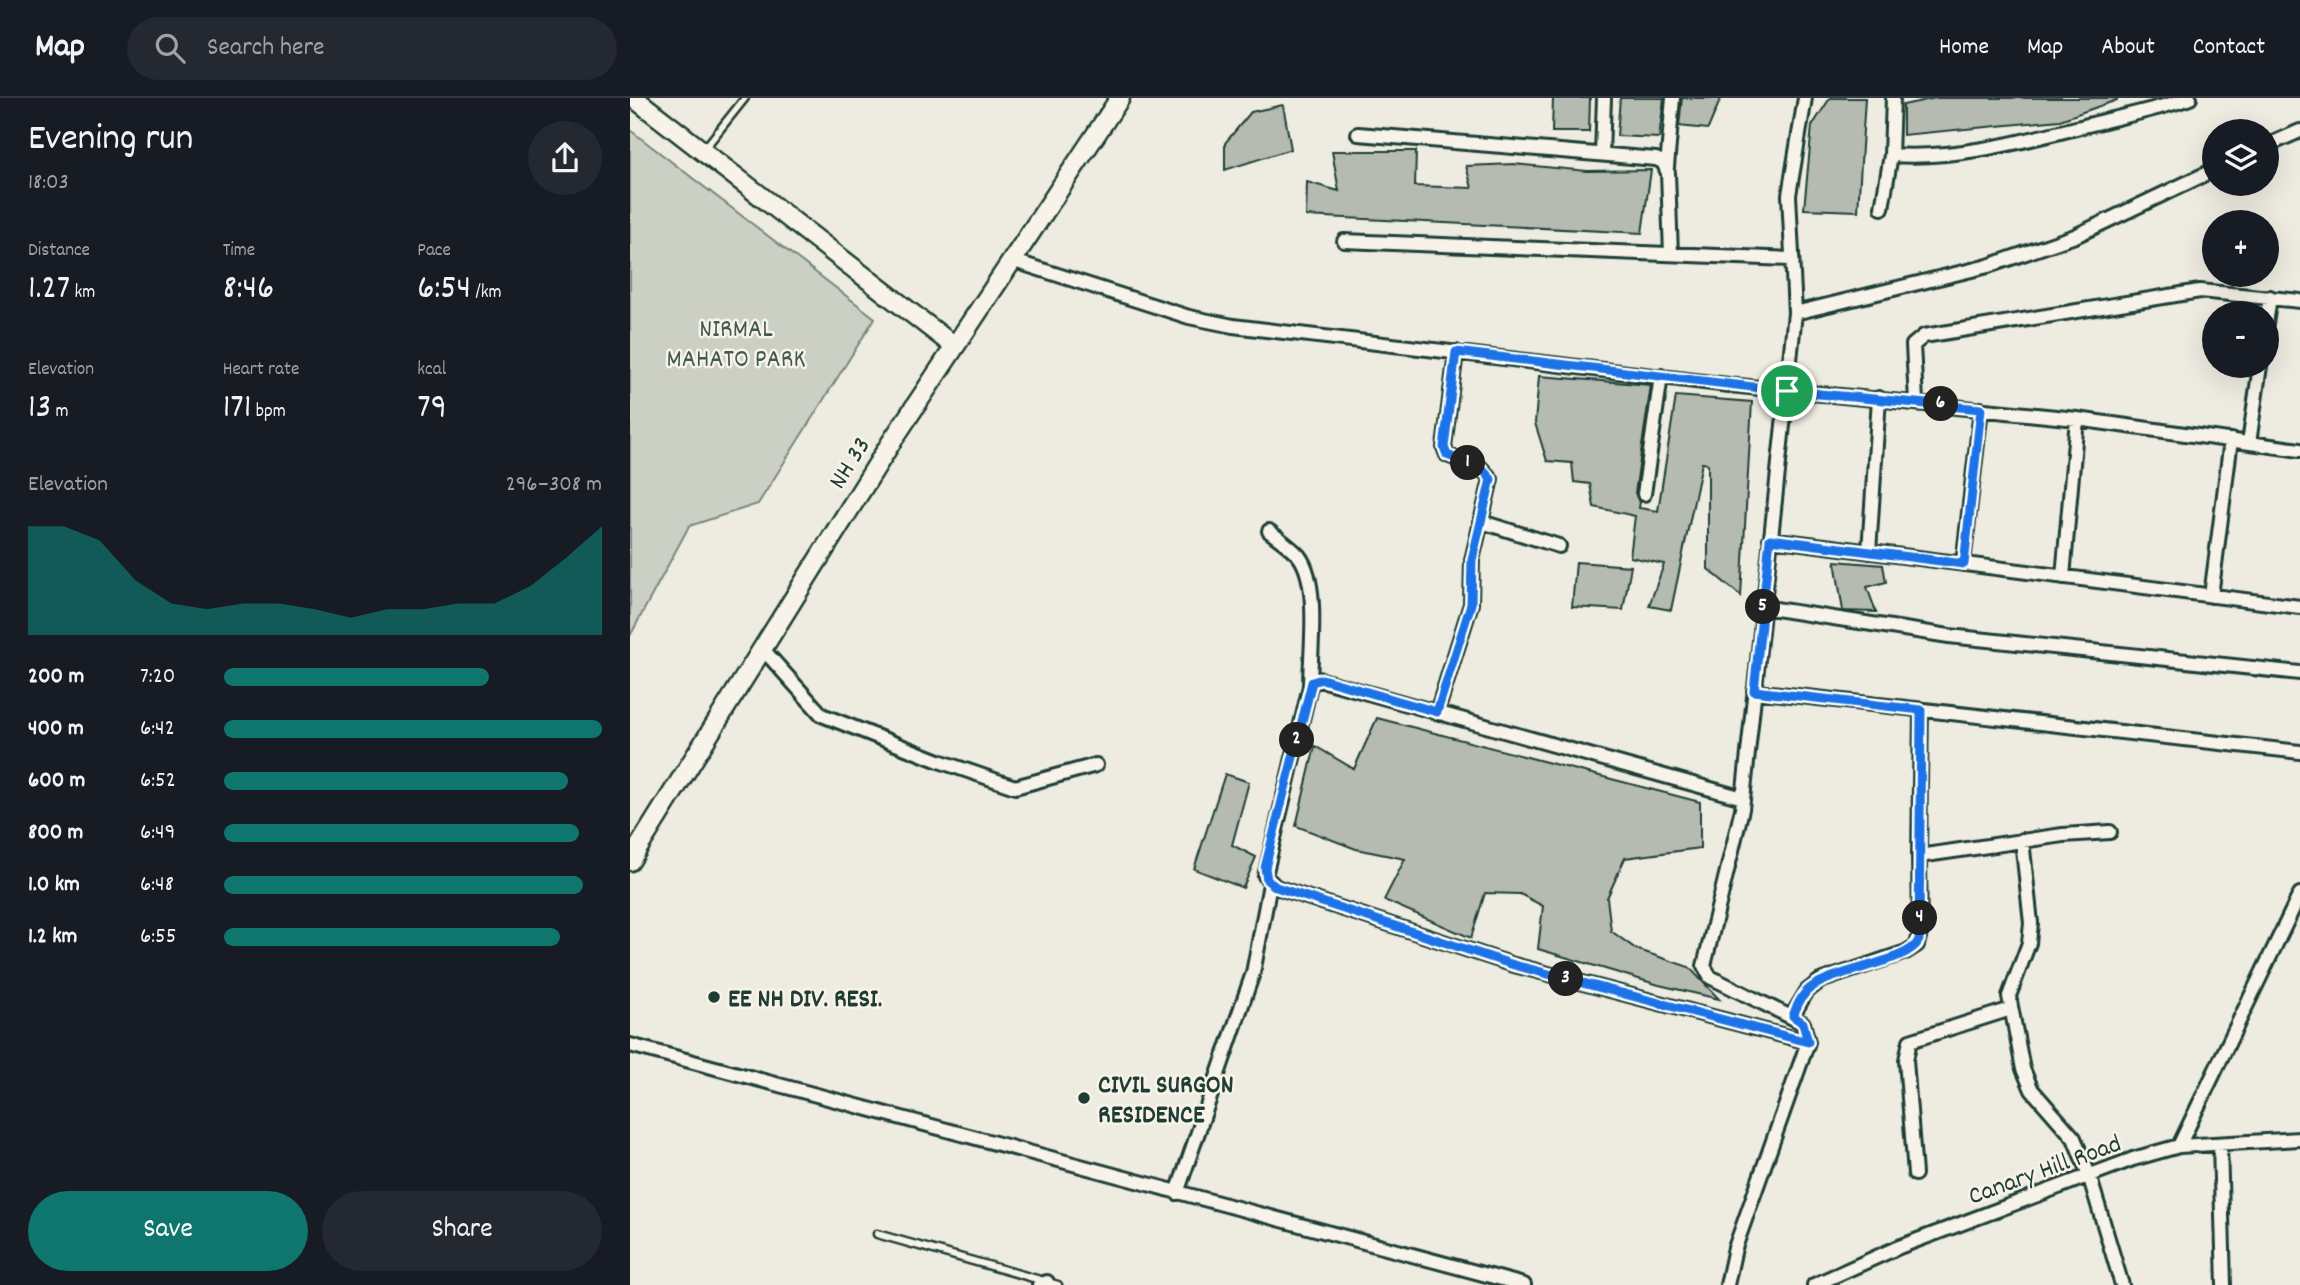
<!DOCTYPE html>
<html lang="en">
<head>
<meta charset="utf-8">
<style>
  body { margin:0; font-family:Dekko,sans-serif; background:#242831; color:#f1f3f6; height:100vh; display:flex; flex-direction:column; font-size:26px; white-space:nowrap }
  * { box-sizing:border-box; margin:0 }
  p { font-size:23px; color:#9ea1a6 }
  .icon { flex:none; width:38px; height:38px; fill:none; stroke:currentColor; stroke-width:2; stroke-linecap:round; stroke-linejoin:round }
  .map { position:relative; flex:1; overflow:hidden }
  .panel { display:flex; flex-direction:column; background:#171b24; width:630px }
  .panel>* { flex:none }
  .tools { position:absolute; left:1572px; top:21px; display:grid; gap:14px }
  .tools a { display:grid; place-items:center; width:77px; height:77px; border-radius:50%; background:#171b24; box-shadow:0 7px 28px #0002; font-size:35px }
  .pin { position:absolute; display:grid; place-items:center; width:60px; height:60px; color:#fff; margin:-30px; border:4px solid #fff; border-radius:50%; box-shadow:0 2px 7px #0007 }
  .km { position:absolute; width:35px; height:35px; margin:-18px; border-radius:50%; background:#222; color:#fff; font-size:19px; line-height:35px; text-align:center }
  .round { display:grid; place-items:center; flex:none; width:74px; height:74px; border-radius:37px; background:#242831 }
  .overview { display:flex; align-items:center; justify-content:space-between; height:119px; padding:0 28px }
  h1 { font-size:38px; font-weight:600; line-height:52px }
  .metrics { display:grid; grid-template-columns:repeat(3,1fr); gap:10px; height:119px; padding:7px 28px }
  .metrics div { display:grid; align-content:center }
  .metrics b { font-size:35px; font-weight:600 }
  .metrics small { font-size:19px; font-weight:400 }
  .metrics p { font-size:19px }
  .chart { height:196px; padding:14px 28px }
  .chart p { display:flex; justify-content:space-between }
  .chart svg { width:100%; height:126px; margin-top:7px; fill:#0f766e; opacity:.7 }
  .primary-button { display:flex; gap:14px; margin-top:auto; padding:14px 28px }
  .primary-button a { flex:1; height:80px; border-radius:42px; background:#0f766e; color:#fff; font-size:28px; font-weight:600; line-height:80px; text-align:center }
  .primary-button a+a { background:#242831; color:#f1f3f6 }
  ul { padding:0 28px; list-style:none; font-size:23px }
  li { display:grid; grid-template-columns:112px 84px 1fr; align-items:center; height:52px }
  li i { height:18px; border-radius:9px; background:#0f766e }
  header { display:flex; align-items:center; gap:42px; box-sizing:border-box; height:98px; padding:0 35px; background:#171b24; border-bottom:2px solid #363941 }
  header strong { font-size:33px }
  nav { display:flex; gap:38px; margin-inline-start:auto; font-size:24px }
  .search { width:490px; height:63px; background:#242831; display:flex; align-items:center; gap:18px; box-sizing:border-box; padding:0 24px; border-radius:38px; color:#9ea1a6; font-size:26px }
  main { display:flex; flex:1; min-height:0 }
  .map>svg:first-child { display:block }
  .green { fill:#cccfc4; stroke:#76867c; stroke-width:2 }
  .building { fill:#b5bbb0; stroke:#1f3d34; stroke-width:2 }
  .lines { fill:none; stroke-linecap:round; stroke-linejoin:round }
  .lane-casing { stroke:#1f3d34; stroke-width:11 }
  .street-casing { stroke:#1f3d34; stroke-width:18 }
  .secondary-casing { stroke:#1f3d34; stroke-width:23 }
  .lane { stroke:#f7f3e8; stroke-width:6 }
  .street { stroke:#f7f3e8; stroke-width:12 }
  .secondary { stroke:#f7f3e8; stroke-width:18 }
  .route-casing { stroke:#fff; stroke-width:14 }
  .route { stroke:#1a73e8; stroke-width:9 }
  .poi-dot { fill:#1f3d34; stroke:#f7f3e8; stroke-width:2.5 }
  .labels { text-anchor:middle; stroke-width:5; stroke-linejoin:round; paint-order:stroke }
  .park-label { font-size:26px; fill:#425a51; stroke:#f7f3e8 }
  .street-label { font-size:26px; fill:#1f3d34; stroke:#f7f3e8 }
  .poi-label { font-size:26px; font-weight:bold; fill:#1f3d34; stroke:#f7f3e8; text-anchor:start }
</style>
</head>
<body>
<header>
<strong>Map</strong>
<div class="search"><svg class="icon" aria-label="search" viewBox="0 0 24 24"><circle cx="10" cy="10" r="6"/><path d="M15 15l6 6"/></svg>Search here</div>
<nav><a>Home</a><a>Map</a><a>About</a><a>Contact</a></nav>
</header>
<main>
<section class="panel">
<div class="overview"><div><h1>Evening run</h1><p>18:03</p></div><a class="round"><svg class="icon" aria-label="share" viewBox="0 0 24 24"><path d="M12 15V3M7 8l5-5 5 5M5 13v7h14v-7"/></svg></a></div>
<div class="metrics">
<div><p>Distance</p><b>1.27<small> km</small></b></div>
<div><p>Time</p><b>8:46</b></div>
<div><p>Pace</p><b>6:54<small> /km</small></b></div>
</div>
<div class="metrics">
<div><p>Elevation</p><b>13<small> m</small></b></div>
<div><p>Heart rate</p><b>171<small> bpm</small></b></div>
<div><p>kcal</p><b>79</b></div>
</div>
<div class="chart"><p><span>Elevation</span>296–308 m</p>
<svg viewBox="0 0 160 44" preserveAspectRatio="none"><path d="M0 44V6L10 6L20 11L30 25L40 33L50 35L60 33L70 33L80 35L90 38L100 35L110 35L120 33L130 33L140 27L150 17L160 6V44z"/></svg>
</div>
<ul>
<li><b>200 m</b>7:20<i style="width:70%"></i></li>
<li><b>400 m</b>6:42<i style="width:100%"></i></li>
<li><b>600 m</b>6:52<i style="width:91%"></i></li>
<li><b>800 m</b>6:49<i style="width:94%"></i></li>
<li><b>1.0 km</b>6:48<i style="width:95%"></i></li>
<li><b>1.2 km</b>6:55<i style="width:89%"></i></li>
</ul>
<div class="primary-button"><a>Save</a><a>Share</a></div>
</section>
<div class="map">
<svg width="1670" height="1187" viewBox="0 0 1670 1187">
  <rect width="100%" height="100%" fill="#eeece1"/>
  <filter id="ink" filterUnits="userSpaceOnUse"><feTurbulence type="fractalNoise" baseFrequency=".0143" numOctaves="2"/><feDisplacementMap in="SourceGraphic" scale="14" xChannelSelector="R" yChannelSelector="G"/><feConvolveMatrix kernelMatrix="1 2 1 2 8 2 1 2 1" color-interpolation-filters="sRGB"/></filter>
  <g filter="url(#ink)">
    <path class="green" d="M 0,32 L 245,220 L 128,406 L 59,428 L 0,538 Z"/>
    <path class="building" d="M 923,0 L 960,0 L 959,34 L 922,34 Z
      M 990,0 L 1034,0 L 1029,40 L 987,38 Z
      M 1052,0 L 1091,0 L 1078,31 L 1049,28 Z
      M 1200,0 L 1235,0 L 1228,113 L 1174,111 L 1182,28 Z
      M 1306,0 L 1487,0 L 1487,2 L 1430,22 L 1273,37 L 1273,7 Z
      M 653,7 L 661,51 L 595,72 L 595,45 L 621,14 Z
      M 702,53 L 786,53 L 785,88 L 842,90 L 836,68 L 884,66 L 957,73 L 1021,72 L 1012,135 L 676,118 L 677,84 L 709,93 Z
      M 909,278 L 1021,287 L 1005,395 L 1010,404 L 1009,410 L 1028,413 L 1046,298 L 1122,304 L 1111,498 L 1078,471 L 1078,366 L 1072,365 L 1041,512 L 1019,508 L 1034,466 L 1000,459 L 1005,418 L 964,409 L 960,386 L 944,384 L 942,365 L 917,363 L 905,325 Z
      M 1205,463 L 1253,467 L 1256,484 L 1237,489 L 1246,514 L 1213,513 Z
      M 946,464 L 1001,468 L 993,512 L 942,509 Z
      M 747,620 L 1070,704 L 1070,750 L 995,760 L 977,800 L 981,833 L 1006,851 L 1059,869 L 1089,901 L 1029,887 L 908,851 L 913,808 L 890,796 L 855,795 L 841,840 L 754,802 L 775,761 L 726,751 L 666,728 L 685,648 L 724,671 Z
      M 595,676 L 619,684 L 602,747 L 626,759 L 613,790 L 564,771 Z"/>
    <g class="lines">
      <g class="lane-casing">
        <path id="lane" d="M 75,50 L 115,0
          M 247,1136 L 428,1187"/>
      </g>
      <g class="street-casing">
        <path id="street" d="M 1263,0 L 1261,57 C 1327,62 1398,42 1462,26 C 1494,18 1528,11 1560,0
          M 728,36 L 1026,61 L 1033,64 L 1038,75 L 1041,156
          M 1636,48 L 1670,33
          M 972,56 L 974,0
          M 1037,69 L 1043,0
          M 1252,110 L 1261,57
          M 714,143 L 1161,161
          M 381,162 L 559,219 L 603,228 L 1099,287 L 1447,321 L 1670,352
          M 1165,215 L 1358,168 L 1445,138 L 1584,72
          M 1636,226 L 1640,199
          M 1286,303 L 1283,247 L 1294,238 L 1570,193 L 1670,203
          M 1619,345 L 1630,268
          M 1014,396 L 1031,278
          M 852,424 L 929,448
          M 639,433 C 649,441 661,449 669,458 C 690,486 680,554 680,588
          M 1140,441 L 1670,509
          M 1239,454 L 1249,300
          M 1333,466 L 1351,311
          M 1433,479 L 1447,321
          M 1581,498 L 1601,342
          M 1133,509 L 1319,538 L 1670,575
          M 131,549 L 192,617 L 309,663 L 385,689 L 466,667
          M 1124,593 L 1670,654
          M 807,614 L 841,506 L 842,462 L 861,381 L 851,370 L 817,357 L 814,349 L 826,254
          M 1113,700 L 688,581 L 680,588 L 635,778 L 646,789 L 884,867 L 1178,944
          M 1392,742 L 1401,825 L 1399,845 L 1379,898 L 1393,971 L 1402,992 L 1444,1040 L 1459,1077 L 1492,1187
          M 1289,758 L 1291,612
          M 1162,918 L 1177,893 L 1190,883 L 1276,854 L 1287,847 L 1290,835 L 1289,758 L 1433,737 L 1480,734
          M 0,947 L 894,1187
          M 1590,1046 L 1594,1187
          M 1549,1048 L 1670,796
          M 1285,1076 L 1276,962 L 1280,943 L 1381,911
          M 547,1095 L 623,875 L 640,786
          M 409,1187 L 417,1184
          M 1097,1187 L 1105,1150 L 1178,944 L 1173,925 L 1080,879 L 1074,868 L 1112,711 L 1165,215 L 1159,97 L 1175,0
          M 1184,1187 L 1269,1149 L 1503,1061 L 1549,1048 L 1670,1041"/>
      </g>
      <g class="secondary-casing">
        <path id="secondary" d="M 4,0 L 324,248
          M 0,763 L 262,343 L 490,0"/>
      </g>
      <use href="#lane" class="lane"/>
      <use href="#street" class="street"/>
      <use href="#secondary" class="secondary"/>
    </g>
  </g>
  <g class="lines" filter="url(#ink)">
    <g class="route-casing">
      <path id="route" d="M 826,254 L 1157,293 L 1351,311 L 1334,466 L 1140,441 L 1124,593 L 1291,612 L 1289,842 C 1279,866 1197,871 1176,894 C 1170,901 1166,910 1163,918 L 1173,925 L 1178,944 L 884,867 L 646,789 L 637,782 L 635,770 L 682,584 L 692,581 L 807,614 L 841,506 L 842,462 L 861,381 L 851,370 L 817,357 L 814,349 Z"/>
    </g>
    <use href="#route" class="route"/>
  </g>
  <g class="poi-dot">
    <circle cx="84" cy="899" r="7"/>
    <circle cx="454" cy="1000" r="7"/>
  </g>
  <g class="labels">
    <g class="park-label">
      <text x="106" y="238">NIRMAL<tspan x="106" dy="30">MAHATO PARK</tspan></text>
    </g>
    <g class="street-label">
      <text transform="translate(218 364) rotate(-58)" y="9">NH 33</text>
      <text transform="translate(1414 1070) rotate(-20)" y="9">Canary Hill Road</text>
    </g>
    <g class="poi-label">
      <text x="98" y="908">EE NH DIV. RESI.</text>
      <text x="468" y="994">CIVIL SURGON<tspan x="468" dy="30">RESIDENCE</tspan></text>
    </g>
  </g>
</svg>
<div class="tools">
<a><svg class="icon" aria-label="layers" viewBox="0 0 24 24"><path d="M12 4l9 5-9 5-9-5zM3 14l9 5 9-5"/></svg></a>
<a>+</a>
<a>−</a>
</div>
<div class="pin" style="left:1157px;top:293px;background:#1e9e55"><svg class="icon" aria-label="arrive" viewBox="0 0 24 24"><path d="M6 21V4h12l-3 4 3 4H6"/></svg></div>
<b class="km" style="left:838px;top:365px">1</b>
<b class="km" style="left:667px;top:642px">2</b>
<b class="km" style="left:936px;top:881px">3</b>
<b class="km" style="left:1290px;top:820px">4</b>
<b class="km" style="left:1133px;top:509px">5</b>
<b class="km" style="left:1311px;top:306px">6</b>
</div>
</main>
</body>
</html>
